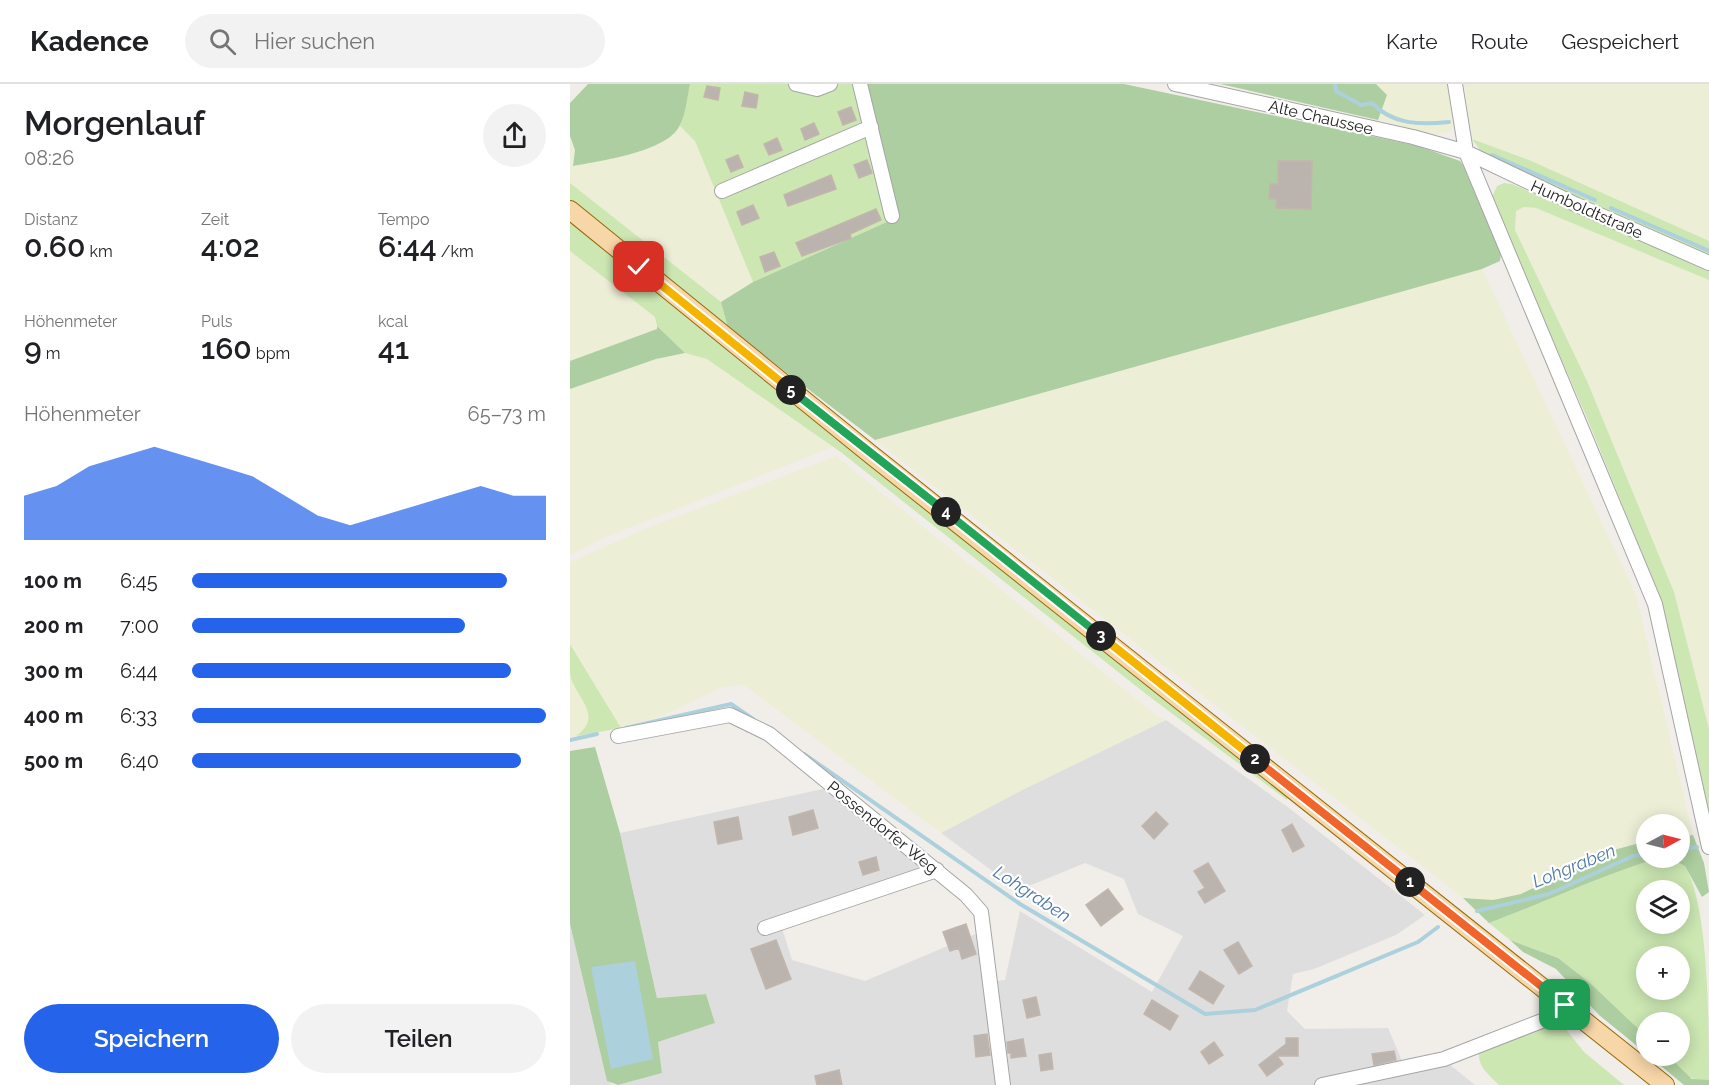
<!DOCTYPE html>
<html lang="de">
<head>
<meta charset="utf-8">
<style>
  body { margin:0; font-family:Raleway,sans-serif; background:#f2f2f2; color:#202124; height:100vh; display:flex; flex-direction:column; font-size:22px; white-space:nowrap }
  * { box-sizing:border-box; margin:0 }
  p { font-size:20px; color:#757577 }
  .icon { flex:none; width:33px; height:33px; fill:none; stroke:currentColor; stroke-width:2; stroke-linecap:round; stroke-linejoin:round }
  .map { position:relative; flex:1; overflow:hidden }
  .panel { display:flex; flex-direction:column; background:#fff; width:570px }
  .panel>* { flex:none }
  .needle { width:39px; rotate:83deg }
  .fabs { position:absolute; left:1066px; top:730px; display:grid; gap:12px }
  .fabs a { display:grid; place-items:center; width:54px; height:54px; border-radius:50%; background:#fff; box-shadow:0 3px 15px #0003; font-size:30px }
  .pin { position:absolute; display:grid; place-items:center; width:51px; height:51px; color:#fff; margin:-26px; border-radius:12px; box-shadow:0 3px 9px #0006 }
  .km { position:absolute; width:30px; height:30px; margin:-15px; border-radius:50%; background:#222; color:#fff; font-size:16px; line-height:30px; text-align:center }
  .round { display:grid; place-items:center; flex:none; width:63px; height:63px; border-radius:32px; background:#f2f2f2 }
  .headline { display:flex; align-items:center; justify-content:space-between; height:102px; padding:0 24px }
  h1 { font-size:33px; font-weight:600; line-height:45px }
  .metrics { display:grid; grid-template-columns:repeat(3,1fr); gap:9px; height:102px; padding:6px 24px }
  .metrics div { display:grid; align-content:center }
  .metrics b { font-size:30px; font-weight:600 }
  .metrics small { font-size:16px; font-weight:400 }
  .metrics p { font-size:16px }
  .chart { height:168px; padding:12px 24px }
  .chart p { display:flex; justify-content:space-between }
  .chart svg { width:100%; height:108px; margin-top:6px; fill:#2563eb; opacity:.7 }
  .primary-button { display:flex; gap:12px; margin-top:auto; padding:12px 24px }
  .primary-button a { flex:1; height:69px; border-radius:36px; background:#2563eb; color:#fff; font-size:24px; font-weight:600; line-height:69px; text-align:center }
  .primary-button a+a { background:#f2f2f2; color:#202124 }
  ul { padding:0 24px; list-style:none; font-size:20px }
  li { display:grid; grid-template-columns:96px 72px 1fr; align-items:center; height:45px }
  li i { height:15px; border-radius:8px; background:#2563eb }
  header { display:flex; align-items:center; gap:36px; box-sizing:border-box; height:84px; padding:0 30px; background:#fff; border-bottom:2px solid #e0e0e0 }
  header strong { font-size:28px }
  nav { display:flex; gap:33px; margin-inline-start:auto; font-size:21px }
  .search { width:420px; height:54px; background:#f2f2f2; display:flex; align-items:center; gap:15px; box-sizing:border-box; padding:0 21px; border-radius:33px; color:#757577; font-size:22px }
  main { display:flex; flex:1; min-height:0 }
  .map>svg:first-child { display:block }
  .residential { fill:#dfdede }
  .farmland { fill:#eceed6 }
  .grass { fill:#cce7b2; fill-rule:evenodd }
  .forest { fill:#adcea0 }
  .water { fill:#acd0dc }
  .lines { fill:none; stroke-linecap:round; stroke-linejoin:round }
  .stream { stroke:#acd0dc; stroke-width:4 }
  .building { fill:#bbb4ae; stroke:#c2b6ac; stroke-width:1.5 }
  .minor-casing { stroke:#a5a5a5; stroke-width:16 }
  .major-casing { stroke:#966909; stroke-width:20 }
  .minor { stroke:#fff; stroke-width:14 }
  .major { stroke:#f7d6a8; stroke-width:18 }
  .split-1-casing { stroke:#fff; stroke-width:12 }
  .split-2-casing { stroke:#fff; stroke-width:12 }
  .split-3-casing { stroke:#fff; stroke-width:12 }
  .split-4-casing { stroke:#fff; stroke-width:12 }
  .split-5-casing { stroke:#fff; stroke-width:12 }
  .split-6-casing { stroke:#fff; stroke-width:12 }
  .split-1 { stroke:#f0652b; stroke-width:8 }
  .split-2 { stroke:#f0652b; stroke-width:8 }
  .split-3 { stroke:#f5b400; stroke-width:8 }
  .split-4 { stroke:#22a559; stroke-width:8 }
  .split-5 { stroke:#22a559; stroke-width:8 }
  .split-6 { stroke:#f5b400; stroke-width:8 }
  .labels { text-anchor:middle; stroke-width:4.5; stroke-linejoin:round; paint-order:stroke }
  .street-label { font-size:16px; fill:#212121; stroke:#fff }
  .water-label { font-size:18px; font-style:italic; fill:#4f79a5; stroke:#fff }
</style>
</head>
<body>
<header>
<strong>Kadence</strong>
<div class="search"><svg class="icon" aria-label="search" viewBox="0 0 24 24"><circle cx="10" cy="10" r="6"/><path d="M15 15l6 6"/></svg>Hier suchen</div>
<nav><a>Karte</a><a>Route</a><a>Gespeichert</a></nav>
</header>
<main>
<section class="panel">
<div class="headline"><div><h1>Morgenlauf</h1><p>08:26</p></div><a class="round"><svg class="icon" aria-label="share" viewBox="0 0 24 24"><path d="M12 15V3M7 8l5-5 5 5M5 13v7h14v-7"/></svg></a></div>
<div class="metrics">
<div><p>Distanz</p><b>0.60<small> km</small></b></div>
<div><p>Zeit</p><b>4:02</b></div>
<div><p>Tempo</p><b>6:44<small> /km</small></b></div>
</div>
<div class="metrics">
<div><p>Höhenmeter</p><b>9<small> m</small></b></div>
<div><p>Puls</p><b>160<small> bpm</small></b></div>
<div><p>kcal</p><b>41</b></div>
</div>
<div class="chart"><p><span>Höhenmeter</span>65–73 m</p>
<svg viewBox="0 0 160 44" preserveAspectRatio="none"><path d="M0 44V26L10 22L20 14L30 10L40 6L50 10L60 14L70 18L80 26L90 34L100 38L110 34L120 30L130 26L140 22L150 26L160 26V44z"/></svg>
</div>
<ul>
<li><b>100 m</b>6:45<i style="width:89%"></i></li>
<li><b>200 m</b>7:00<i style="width:77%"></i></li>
<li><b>300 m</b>6:44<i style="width:90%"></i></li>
<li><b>400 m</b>6:33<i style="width:100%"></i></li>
<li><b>500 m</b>6:40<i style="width:93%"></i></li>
</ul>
<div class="primary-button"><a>Speichern</a><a>Teilen</a></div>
</section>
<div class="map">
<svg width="1139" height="1001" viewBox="0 0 1139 1001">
  <rect width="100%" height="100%" fill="#f1eee9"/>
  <path class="residential" d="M 596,636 L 719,724 L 855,831 L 826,851 L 744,885 L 723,890 L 717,927 L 735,945 L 818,944 L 835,984 L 874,976 L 905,1001 L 48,1001 L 92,989 L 88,958 L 145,939 L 136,910 L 87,914 L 50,749 L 262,703 L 354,774 L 349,794 L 211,841 L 222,876 L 295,897 L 408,849 L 417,898 L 435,896 L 450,827 L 582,908 L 613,852 L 568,830 L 554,795 L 515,779 L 454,804 L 440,800 L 371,749 L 452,706 Z
    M 0,840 L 37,996 L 43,1001 L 0,1001 Z"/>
  <path class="farmland" d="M 806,0 L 878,0 L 883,42 L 879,48 L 864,51 L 808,36 L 817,11 Z
    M 894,0 L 1139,0 L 1139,157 L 959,76 L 902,55 Z
    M 110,42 L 125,57 L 183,198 L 151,218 L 0,99 L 0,52 L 5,66 L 3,81 L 102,52 Z
    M 955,123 L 966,124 L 1049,157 L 1139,196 L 1139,645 L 1104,508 L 1017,297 L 945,146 L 946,127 Z
    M 0,167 L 85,233 L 87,245 L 0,277 Z
    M 912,185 L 1066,511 L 1123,751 L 1110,753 L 1110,741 L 1077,741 L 1077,757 L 1040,767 L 951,810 L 923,816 L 893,814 L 305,356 Z
    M 115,269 L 137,275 L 263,363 L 33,454 L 0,471 L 0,305 L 86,275 Z
    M 266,372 L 587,632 L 596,636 L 452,706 L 371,749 L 174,601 L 153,603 L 94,631 L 51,644 L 0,560 L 0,478 L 80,443 Z
    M 0,591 L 16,621 L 19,634 L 16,645 L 6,652 L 0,653 Z"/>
  <path class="grass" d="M 120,0 L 294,0 L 328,133 L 183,198 L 125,57 L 110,42 Z
    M 902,55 L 959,76 L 1139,157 L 1139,171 L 918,74 L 912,69 Z
    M 0,99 L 151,218 L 158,244 L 0,116 Z
    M 934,99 L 942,100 L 1139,186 L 1139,196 L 966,124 L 954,123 L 946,127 L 945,146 L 1017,297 L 1104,508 L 1139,645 L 1139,728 L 1092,518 L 1017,334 L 929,133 L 922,113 L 927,102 Z
    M 0,137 L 718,712 L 717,716 L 576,610 L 272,369 L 137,275 L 115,269 L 87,242 L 85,233 L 0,167 Z
    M 0,560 L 51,644 L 6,652 C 36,631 3,612 0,589 C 0,579 0,569 0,560 Z
    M 1089,774 C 1098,774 1108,774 1115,782 C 1139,822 1139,942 1139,996 C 1121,1001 1109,983 1098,972 L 1110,972 L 1110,939 L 1077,939 L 1077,953 L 1019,898 L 988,874 L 940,856 L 919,839 C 976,818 1031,791 1089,774 ZM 1077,807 L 1110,807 L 1110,840 L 1077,840 ZM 1077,873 L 1110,873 L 1110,906 L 1077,906 Z
    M 986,939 L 995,944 L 1014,968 L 1054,1001 L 929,1001 C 920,992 908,983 909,970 L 914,965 Z"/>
  <path class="forest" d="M 18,0 L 120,0 C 117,13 116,29 110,41 C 98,68 29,77 3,82 L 5,66 L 0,52 L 0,19 Z
    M 294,0 L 554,0 L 848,62 L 890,77 L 893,81 L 931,169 L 930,177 L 912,185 L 305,356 L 158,244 L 151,218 L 183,198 L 328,133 Z
    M 650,0 L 806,0 L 817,11 L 808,36 Z
    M 87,242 L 115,269 L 86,275 L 0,305 L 0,277 L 87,245 Z
    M 25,663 L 50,749 L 87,914 L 136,910 L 145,939 L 88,958 L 92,989 L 48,1001 L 37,997 L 0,840 L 0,667 Z
    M 1123,751 L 1134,779 L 1139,808 L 1132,813 L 1115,782 L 1101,774 L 1110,774 L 1110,753 Z
    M 1077,757 L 1077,774 L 1089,774 C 1031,791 976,818 919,839 L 893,814 L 923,816 L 951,810 L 1040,767 Z
    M 940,856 L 988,874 L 1019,898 L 1077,953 L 1077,970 L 1029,931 L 986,885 L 953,868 Z
    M 1079,972 L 1098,972 L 1122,995 L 1139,996 L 1139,1001 L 1114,1001 Z"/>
  <path class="water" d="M 65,877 L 83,975 L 41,985 L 21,883 Z"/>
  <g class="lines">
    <path class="stream" d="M 765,0 L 766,7 L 791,21 L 802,19 C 823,41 850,41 879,38
      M 922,71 L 1025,116
      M 1041,124 L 1139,167
      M 56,644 L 161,620 L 183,635
      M 0,656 L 27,650
      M 234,670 L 450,820 L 635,930 L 685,926 L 848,858 L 868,843
      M 1110,765 L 1127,763
      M 907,827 L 979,810 L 1063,772 L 1077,770"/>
  </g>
  <path class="building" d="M 137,2 L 150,4 L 148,16 L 134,13 Z
    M 175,8 L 188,11 L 186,24 L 172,22 Z
    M 281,23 L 286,36 L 273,41 L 268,28 Z
    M 244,39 L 249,50 L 235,56 L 231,45 Z
    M 207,54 L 212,66 L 199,71 L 194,60 Z
    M 168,71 L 173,83 L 161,88 L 156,76 Z
    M 297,76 L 302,89 L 289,94 L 284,81 Z
    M 708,77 L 742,77 L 741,125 L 706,124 L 707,115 L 699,115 L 700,100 L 708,100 Z
    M 261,91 L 266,105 L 218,122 L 214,111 Z
    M 183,121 L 189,134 L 172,141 L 167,128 Z
    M 306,125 L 311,136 L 280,150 L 281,154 L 232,172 L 226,159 Z
    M 204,168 L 210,182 L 195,188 L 190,173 Z
    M 243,726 L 248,744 L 223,751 L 219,733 Z
    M 586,728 L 598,740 L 584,755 L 572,742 Z
    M 168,733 L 172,755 L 148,760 L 144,738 Z
    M 722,740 L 734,762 L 723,768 L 712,746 Z
    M 306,773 L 309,786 L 293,791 L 289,778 Z
    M 638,779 L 655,807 L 635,819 L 628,808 L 635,804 L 624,787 Z
    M 538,805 L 553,825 L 531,842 L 516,821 Z
    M 396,840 L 406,870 L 392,875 L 389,864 L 380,867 L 373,848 Z
    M 206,856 L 221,895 L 196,905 L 181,865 Z
    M 668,858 L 682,882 L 669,890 L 654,866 Z
    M 630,887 L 654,902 L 643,920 L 619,905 Z
    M 466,913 L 470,931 L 457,934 L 453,916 Z
    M 582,916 L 608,932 L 600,946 L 574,930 Z
    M 417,950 L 420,971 L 406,973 L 404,952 Z
    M 716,954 L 728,954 L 728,972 L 707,972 L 713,980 L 697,992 L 689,981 L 716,960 Z
    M 453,955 L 456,972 L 441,974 L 441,969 L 438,969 L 437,958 Z
    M 644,958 L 653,971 L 639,980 L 631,968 Z
    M 824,967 L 826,976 L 804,981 L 802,970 Z
    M 481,969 L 483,985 L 471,987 L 469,971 Z
    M 269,986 L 272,1001 L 247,1001 L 245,992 Z"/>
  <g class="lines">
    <g class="minor-casing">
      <path id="minor" d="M 226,0 L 247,5 L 260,0
        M 290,0 L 322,132
        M 605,0 L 843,53 L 896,68 L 1007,121 L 1139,179
        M 885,0 L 896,68 L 1085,520 L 1139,763
        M 152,107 L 301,43
        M 48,652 L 160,631 L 199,650 L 396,811 L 411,828 L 433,1001
        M 195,844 L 367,786
        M 752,1001 L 874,975 L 987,931 L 995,922"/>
    </g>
    <g class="major-casing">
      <path id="major" d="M 0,126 L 299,369 L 1095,1001"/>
    </g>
    <use href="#minor" class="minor"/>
    <use href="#major" class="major"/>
  </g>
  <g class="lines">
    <g class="split-1-casing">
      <path id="split-1" d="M 840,798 L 995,921"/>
    </g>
    <g class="split-2-casing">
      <path id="split-2" d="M 685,675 L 840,798"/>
    </g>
    <g class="split-3-casing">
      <path id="split-3" d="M 531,552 L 685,675"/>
    </g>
    <g class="split-4-casing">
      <path id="split-4" d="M 376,428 L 531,552"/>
    </g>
    <g class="split-5-casing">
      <path id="split-5" d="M 221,306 L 376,428"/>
    </g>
    <g class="split-6-casing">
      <path id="split-6" d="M 69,183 L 221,306"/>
    </g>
    <use href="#split-1" class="split-1"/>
    <use href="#split-2" class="split-2"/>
    <use href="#split-3" class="split-3"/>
    <use href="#split-4" class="split-4"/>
    <use href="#split-5" class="split-5"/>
    <use href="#split-6" class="split-6"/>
  </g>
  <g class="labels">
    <g class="street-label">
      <text transform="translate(751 33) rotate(13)" y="6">Alte Chaussee</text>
      <text transform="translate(1017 125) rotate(24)" y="6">Humboldtstraße</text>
      <text transform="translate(313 743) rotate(39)" y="6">Possendorfer Weg</text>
    </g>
    <g class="water-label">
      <text transform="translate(1004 782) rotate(-22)" y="6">Lohgraben</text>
      <text transform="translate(462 810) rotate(33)" y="6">Lohgraben</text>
    </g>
  </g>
</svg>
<div class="fabs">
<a><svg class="needle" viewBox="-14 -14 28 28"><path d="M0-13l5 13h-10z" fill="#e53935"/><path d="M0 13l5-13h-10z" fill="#757577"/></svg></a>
<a><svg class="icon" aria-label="layers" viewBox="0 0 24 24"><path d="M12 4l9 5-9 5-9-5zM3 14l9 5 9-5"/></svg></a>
<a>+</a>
<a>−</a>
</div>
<div class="pin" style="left:995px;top:921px;background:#1e9e55"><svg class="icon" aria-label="arrive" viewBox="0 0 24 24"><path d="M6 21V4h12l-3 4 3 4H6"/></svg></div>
<div class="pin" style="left:69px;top:183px;background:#d93025"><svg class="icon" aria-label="check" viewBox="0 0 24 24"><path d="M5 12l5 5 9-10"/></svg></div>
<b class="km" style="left:840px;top:798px">1</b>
<b class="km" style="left:685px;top:675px">2</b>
<b class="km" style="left:531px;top:552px">3</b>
<b class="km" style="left:376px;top:428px">4</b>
<b class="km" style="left:221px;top:306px">5</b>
</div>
</main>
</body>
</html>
